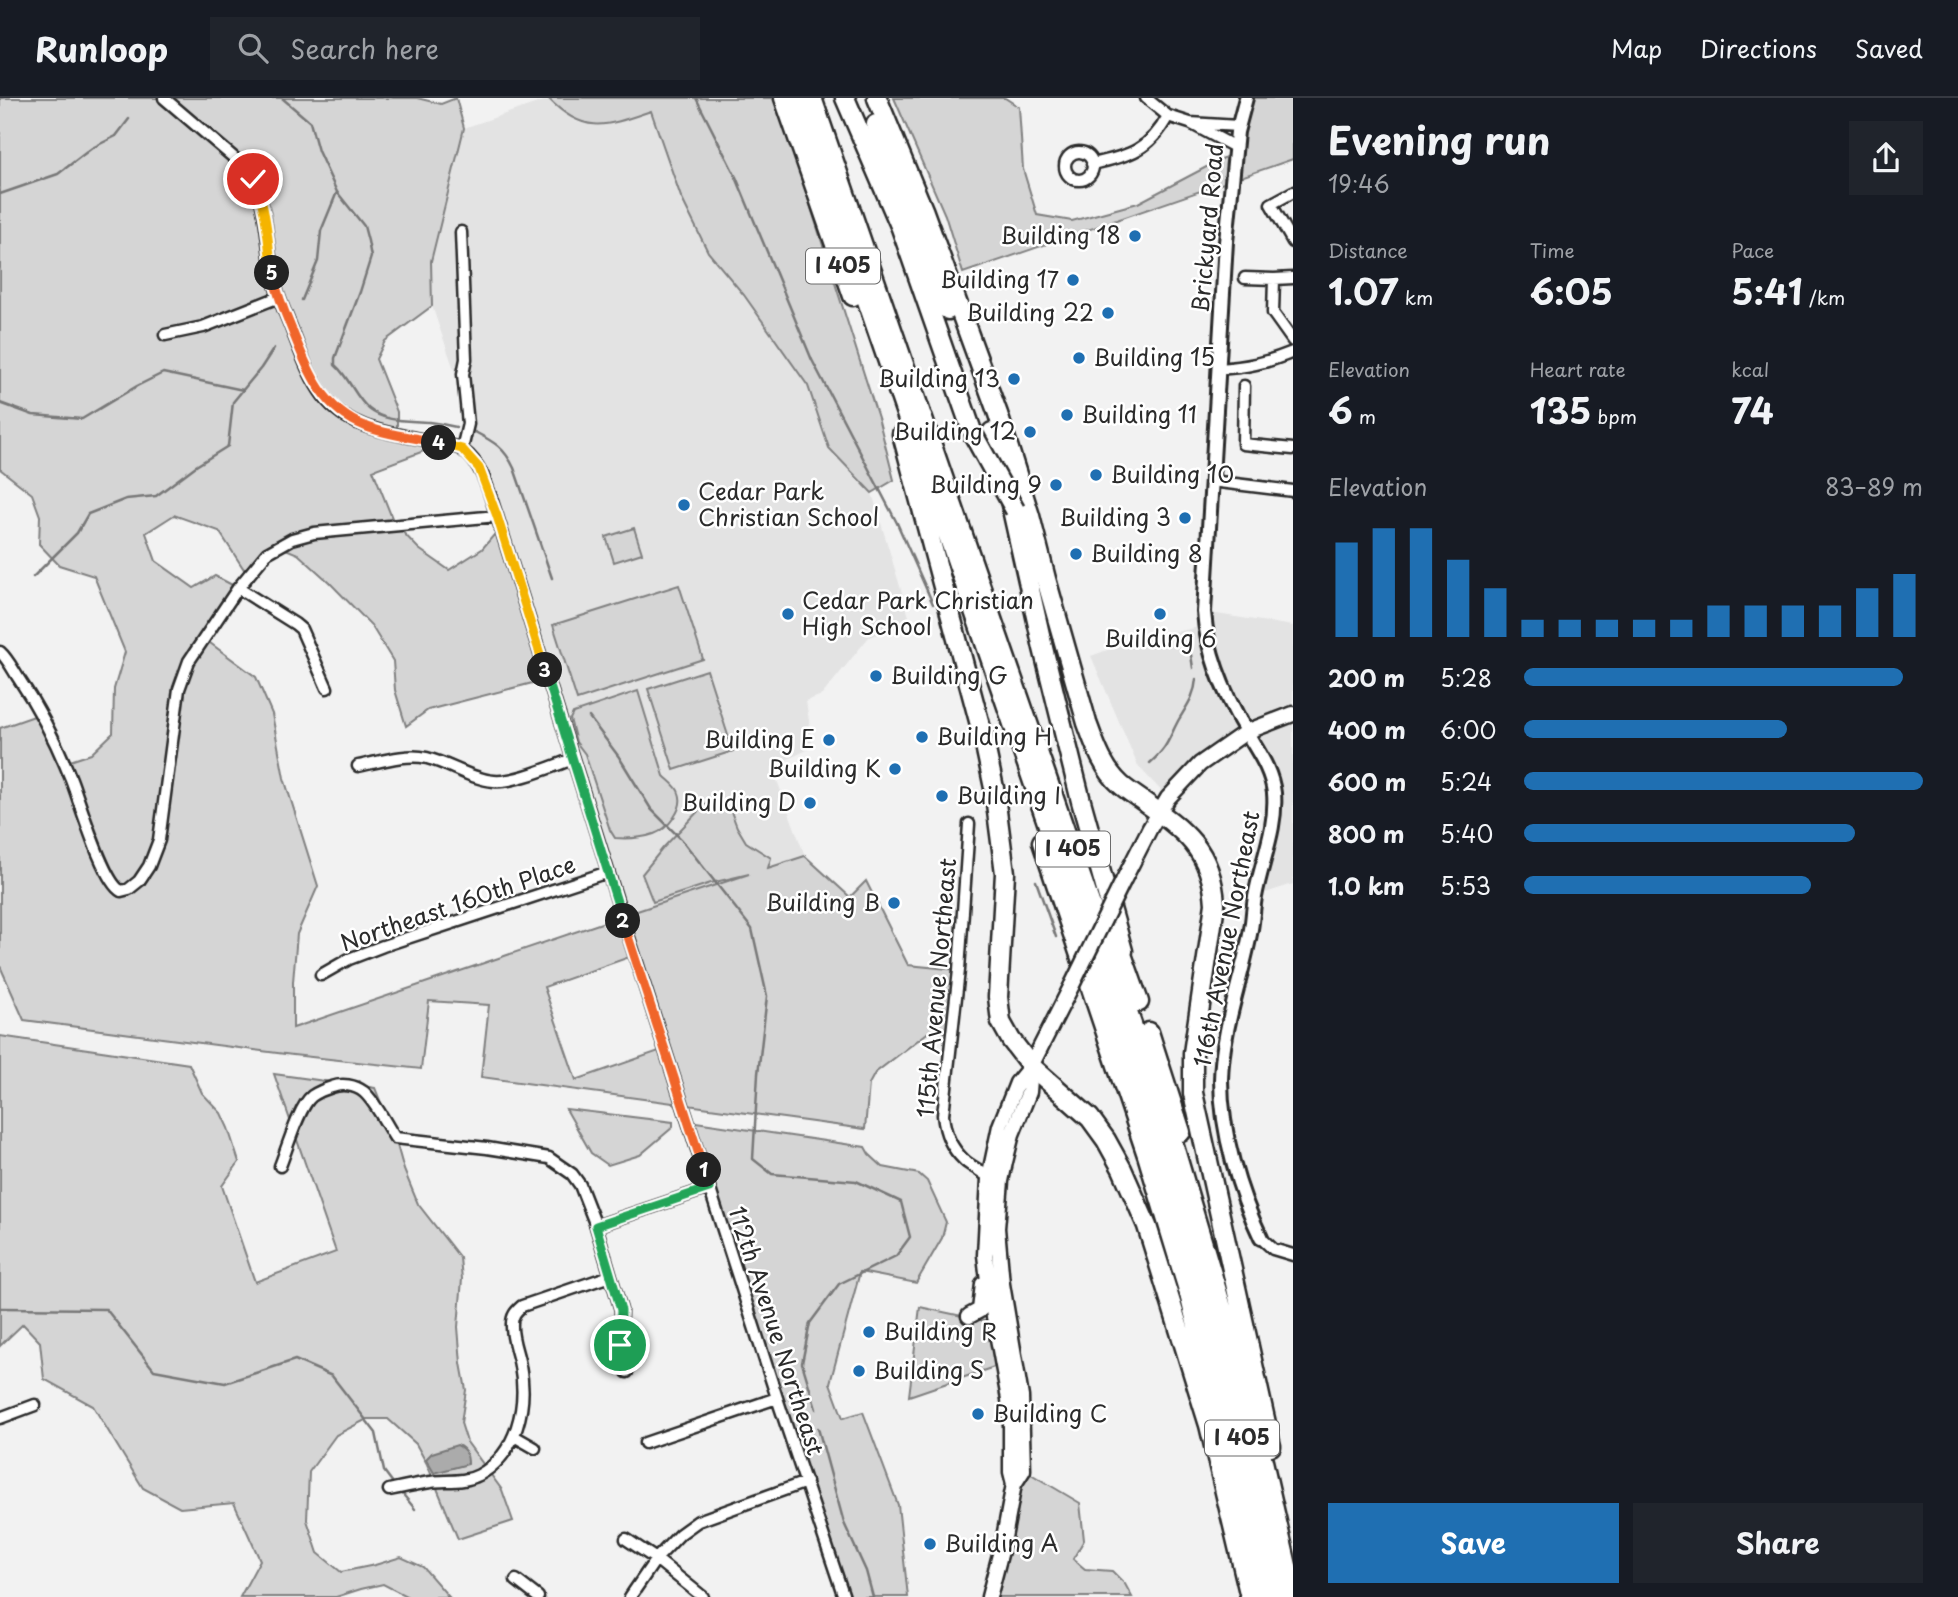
<!DOCTYPE html>
<html lang="en">
<head>
<meta charset="utf-8">
<style>
  body { margin:0; font-family:"Playpen Sans",sans-serif; background:#20242c; color:#f1f3f6; height:100vh; display:flex; flex-direction:column; font-size:26px; white-space:nowrap }
  * { box-sizing:border-box; margin:0 }
  p { font-size:23px; color:#9ea1a6 }
  .icon { flex:none; width:38px; height:38px; fill:none; stroke:currentColor; stroke-width:2; stroke-linecap:round; stroke-linejoin:round }
  .map { position:relative; flex:1; overflow:hidden }
  .side { display:flex; flex-direction:column; background:#171b24; width:665px }
  .side>* { flex:none }
  .pin { position:absolute; display:grid; place-items:center; width:60px; height:60px; color:#fff; margin:-30px; border:4px solid #fff; border-radius:50%; box-shadow:0 2px 7px #0007 }
  .km { position:absolute; width:35px; height:35px; margin:-18px; border-radius:50%; background:#222; color:#fff; font-size:19px; line-height:35px; text-align:center }
  .round { display:grid; place-items:center; flex:none; width:74px; height:74px; border-radius:0px; background:#20242c }
  .head { display:flex; align-items:center; justify-content:space-between; height:119px; padding:0 35px }
  h1 { font-size:38px; font-weight:700; line-height:52px }
  .figures { display:grid; grid-template-columns:repeat(3,1fr); gap:10px; height:119px; padding:7px 35px }
  .figures div { display:grid; align-content:center }
  .figures b { font-size:35px; font-weight:700 }
  .figures small { font-size:19px; font-weight:400 }
  .figures p { font-size:19px }
  .chart { height:196px; padding:14px 35px }
  .chart p { display:flex; justify-content:space-between }
  .chart svg { width:100%; height:126px; margin-top:7px; stroke:#1f6fb2; stroke-width:6 }
  .button { display:flex; gap:14px; margin-top:auto; padding:14px 35px }
  .button a { flex:1; height:80px; border-radius:0px; background:#1f6fb2; color:#fff; font-size:28px; font-weight:700; line-height:80px; text-align:center }
  .button a+a { background:#20242c; color:#f1f3f6 }
  ul { padding:0 35px; list-style:none; font-size:23px }
  li { display:grid; grid-template-columns:112px 84px 1fr; align-items:center; height:52px }
  li i { height:18px; border-radius:9px; background:#1f6fb2 }
  header { display:flex; align-items:center; gap:42px; box-sizing:border-box; height:98px; padding:0 35px; background:#171b24; border-bottom:2px solid #363941 }
  header strong { font-size:33px }
  nav { display:flex; gap:38px; margin-inline-start:auto; font-size:24px }
  .search { width:490px; height:63px; background:#20242c; display:flex; align-items:center; gap:18px; box-sizing:border-box; padding:0 24px; border-radius:0px; color:#9ea1a6; font-size:26px }
  main { display:flex; flex:1; min-height:0 }
  .map>svg:first-child { display:block }
  .built { fill:#e3e3e3 }
  .green { fill:#d5d5d5; stroke:#808080; stroke-width:2; fill-rule:evenodd }
  .water { fill:#ababab; stroke:#787878; stroke-width:2 }
  .lines { fill:none; stroke-linecap:round; stroke-linejoin:round }
  .stream { stroke:#787878; stroke-width:2.5 }
  .minor-casing { stroke:#2b2b2b; stroke-width:15 }
  .tertiary-casing { stroke:#2b2b2b; stroke-width:18 }
  .secondary-casing { stroke:#2b2b2b; stroke-width:19 }
  .motorway-casing { stroke:#2b2b2b; stroke-width:23 }
  .minor { stroke:#fff; stroke-width:10 }
  .tertiary { stroke:#fff; stroke-width:12 }
  .secondary { stroke:#fff; stroke-width:14 }
  .motorway { stroke:#fff; stroke-width:18 }
  .secondary-bridge-casing { stroke:#2b2b2b; stroke-width:19; stroke-linecap:butt }
  .motorway-bridge-casing { stroke:#2b2b2b; stroke-width:23; stroke-linecap:butt }
  .secondary-bridge { stroke:#fff; stroke-width:14 }
  .motorway-bridge { stroke:#fff; stroke-width:18 }
  .split-1-casing { stroke:#fff; stroke-width:14 }
  .split-2-casing { stroke:#fff; stroke-width:14 }
  .split-3-casing { stroke:#fff; stroke-width:14 }
  .split-4-casing { stroke:#fff; stroke-width:14 }
  .split-5-casing { stroke:#fff; stroke-width:14 }
  .split-6-casing { stroke:#fff; stroke-width:14 }
  .split-1 { stroke:#22a559; stroke-width:9 }
  .split-2 { stroke:#f0652b; stroke-width:9 }
  .split-3 { stroke:#22a559; stroke-width:9 }
  .split-4 { stroke:#f5b400; stroke-width:9 }
  .split-5 { stroke:#f0652b; stroke-width:9 }
  .split-6 { stroke:#f5b400; stroke-width:9 }
  .poi-dot { fill:#1f6fb2; stroke:#fff; stroke-width:2.5 }
  .labels { text-anchor:middle; stroke-width:5; stroke-linejoin:round; paint-order:stroke }
  .shield { fill:#fff; stroke:#6b6b6b; stroke-width:2 }
  .shield-label { font-size:21px; font-weight:bold; fill:#2b2b2b }
  .street-label { font-size:23px; fill:#2b2b2b; stroke:#fff }
  .poi-label { font-size:23px; fill:#2b2b2b; stroke:#fff; text-anchor:start }
</style>
</head>
<body>
<header>
<strong>Runloop</strong>
<div class="search"><svg class="icon" aria-label="search" viewBox="0 0 24 24"><circle cx="10" cy="10" r="6"/><path d="M15 15l6 6"/></svg>Search here</div>
<nav><a>Map</a><a>Directions</a><a>Saved</a></nav>
</header>
<main>
<div class="map">
<svg width="1293" height="1499" viewBox="0 0 1293 1499">
  <rect width="100%" height="100%" fill="#f2f2f2"/>
  <filter id="ink" filterUnits="userSpaceOnUse"><feTurbulence type="fractalNoise" baseFrequency=".0143" numOctaves="2"/><feDisplacementMap in="SourceGraphic" scale="14" xChannelSelector="R" yChannelSelector="G"/><feConvolveMatrix kernelMatrix="1 2 1 2 8 2 1 2 1" color-interpolation-filters="sRGB"/></filter>
  <g filter="url(#ink)">
    <path class="built" d="M 549,1 L 577,24 L 610,26 L 651,12 L 681,99 L 708,154 L 744,197 L 808,288 L 829,350 L 872,395 L 911,525 L 869,539 L 822,597 L 806,603 L 813,649 L 772,669 L 805,758 L 622,818 L 485,385 L 462,351 L 468,312 L 432,208 L 431,163 L 464,30 Z
      M 1204,514 L 1293,528 L 1293,786 L 1256,798 L 1274,698 L 1246,635 L 1168,700 L 1138,668 L 1091,558 L 1134,542 L 1200,529 Z"/>
    <path class="green" d="M 0,0 L 417,0 L 441,6 L 456,0 L 464,30 L 431,163 L 432,208 L 385,243 L 376,261 L 397,314 L 397,337 L 440,347 L 373,372 L 394,425 L 419,451 L 449,472 L 482,451 L 500,430 L 548,581 L 428,612 L 406,628 L 395,592 L 393,563 L 371,527 L 329,484 L 298,456 L 276,447 L 249,479 L 219,433 L 174,417 L 146,435 L 156,463 L 194,490 L 215,478 L 238,490 L 206,542 L 256,579 L 272,616 L 284,680 L 318,788 L 297,836 L 293,884 L 293,930 L 622,818 L 749,776 L 711,785 L 653,804 L 642,776 L 663,750 L 705,706 L 717,703 L 730,711 L 737,729 L 746,744 L 771,760 L 768,770 L 805,758 L 850,799 L 866,783 L 908,867 L 959,872 L 952,935 L 930,933 L 875,975 L 869,986 L 865,1031 L 481,979 L 489,907 L 429,903 L 421,971 L 293,957 L 24,922 L 0,868 L 0,630 L 37,617 L 61,666 L 91,656 L 113,635 L 114,591 L 125,554 L 94,478 L 59,467 L 39,446 L 40,418 L 32,396 L 0,371 ZM 635,857 L 665,951 L 576,982 L 544,889 Z
      M 548,0 L 776,0 L 879,323 L 894,382 L 872,395 L 829,350 L 808,288 L 744,197 L 708,154 L 681,99 L 651,13 C 607,28 584,38 548,0 Z
      M 894,0 L 1005,0 L 1019,9 L 1023,71 L 1037,117 L 1072,123 L 1138,105 L 1235,54 L 1246,0 L 1293,0 L 1293,61 L 963,175 L 945,117 Z
      M 634,430 L 642,455 L 614,464 L 606,439 Z
      M 679,487 L 703,561 L 577,602 L 553,527 Z
      M 707,572 L 733,653 L 674,672 L 648,591 Z
      M 638,593 L 664,678 C 669,683 677,688 679,695 C 685,710 668,731 654,736 C 642,740 628,741 615,740 L 610,732 L 585,656 L 576,644 L 570,621 L 573,615 Z
      M 0,938 L 189,966 L 202,995 L 221,1015 L 228,1030 L 239,1064 L 222,1088 L 255,1184 L 336,1154 L 274,976 L 375,990 L 395,1040 L 404,1072 L 418,1106 L 460,1160 L 462,1181 L 458,1229 L 461,1265 L 466,1292 L 461,1325 L 467,1344 L 502,1392 L 513,1423 L 458,1441 L 427,1366 L 416,1346 L 388,1321 L 367,1321 L 336,1337 L 309,1374 L 307,1422 L 318,1455 L 341,1474 L 375,1467 L 401,1459 L 423,1469 L 449,1499 L 408,1499 L 383,1486 L 361,1491 L 336,1499 L 240,1499 L 260,1462 L 234,1405 L 180,1410 L 143,1390 L 93,1308 L 44,1281 L 40,1244 L 23,1226 L 0,1248 Z
      M 566,1011 L 673,1024 L 673,1029 L 640,1057 L 608,1067 L 591,1055 Z
      M 689,1023 L 865,1049 L 869,1056 L 883,1069 L 919,1076 L 927,1083 L 946,1124 L 942,1140 L 916,1185 L 860,1174 L 830,1285 L 843,1320 L 863,1314 L 898,1407 L 908,1499 L 844,1499 Z
      M 920,1209 L 990,1224 L 997,1268 L 909,1298 Z
      M 1019,1369 L 1080,1405 L 1084,1442 L 1073,1461 L 1085,1471 L 1112,1473 L 1125,1486 L 1132,1499 L 989,1499 Z"/>
    <path class="water" d="M 457,1347 C 466,1351 468,1357 468,1366 L 434,1375 L 426,1361 L 432,1355 Z"/>
    <g class="lines">
      <path class="stream" d="M 282,0 L 310,24 L 318,53 L 337,94 L 364,128 L 368,143 L 371,159 L 360,194 L 335,260 L 335,267 C 349,279 355,299 369,311 C 386,325 409,322 429,324 C 438,325 447,327 456,329
        M 696,0 L 736,79 L 812,262 L 897,425 L 933,506
        M 0,96 L 58,76 L 92,50 L 116,38 L 129,21
        M 302,202 L 318,163 L 321,133 L 337,94
        M 0,305 L 33,317 L 82,321 L 137,288 L 163,275 L 243,292
        M 475,334 C 494,344 504,349 514,370 L 552,480
        M 33,479 L 77,435 L 88,416 L 126,401 L 156,398 L 196,368 L 228,348 L 233,304 L 261,270 L 274,250
        M 1191,557 L 1193,570
        M 589,619 L 619,659 L 651,711 L 682,742 L 752,831 L 767,898 L 758,976 L 753,1061 L 772,1076 L 856,1083 L 901,1104 L 910,1139 L 896,1158 L 839,1186 L 810,1225 L 802,1265 L 816,1311
        M 1150,665 C 1168,649 1168,642 1178,623 C 1186,609 1195,598 1196,581
        M 1036,783 L 1056,839
        M 0,1210 L 106,1211 L 154,1272 L 225,1285 L 295,1262 L 332,1278 L 376,1335 L 384,1373 L 396,1389
        M 818,1330 L 844,1425 L 866,1473 L 873,1499
        M 401,1394 L 415,1411"/>
      <g class="minor-casing">
        <path id="minor" d="M 164,0 L 246,70 C 269,105 265,138 273,177 C 276,196 285,214 292,232 C 301,255 309,279 324,299 C 352,335 398,335 439,345 C 447,347 458,348 464,353 C 484,368 489,396 497,418 L 622,818 L 777,1300 L 844,1499
          M 1146,0 L 1168,18 L 1190,25
          M 1235,49 L 1190,25 L 1238,28
          M1065 68a14 14 0 1 1 28 0a14 14 0 1 1-28 0Z
          M 1092,66 C 1129,58 1150,52 1168,18
          M 1293,94 L 1271,106 L 1293,144
          M 461,134 L 466,261 L 463,276 L 468,326 L 462,351
          M 1245,180 L 1274,181
          M 1293,180 L 1274,181 L 1273,215 L 1293,243
          M 165,237 L 203,229 L 279,199
          M 1218,271 C 1247,269 1266,265 1293,254
          M 1244,288 L 1243,346 L 1293,351
          M 1211,383 L 1293,393
          M 238,490 L 295,526 L 301,531 L 327,590
          M 0,554 C 8,561 13,572 19,581 C 40,612 57,646 71,681 C 80,704 103,784 121,793 L 129,791 L 139,783 L 149,768 L 159,742 L 179,591 L 189,563 L 238,490 L 267,455 L 292,441 L 314,435 L 497,418
          M 358,668 C 379,664 406,655 427,660 C 450,666 471,681 494,683 C 514,685 553,668 573,661
          M 969,726 L 959,872 L 943,1017 C 945,1036 951,1050 965,1063 C 972,1069 982,1073 989,1080
          M 321,877 L 349,861 L 383,848 L 608,774
          M 280,1068 C 287,1051 299,1008 312,998 C 318,994 325,991 332,989 C 342,985 355,987 364,994 C 377,1006 385,1025 395,1040 L 487,1050 L 549,1060 L 572,1076 L 580,1087 L 596,1128 L 621,1212 L 620,1247 L 627,1274
          M 596,1128 L 709,1090
          M 1261,1140 L 1273,1151 L 1293,1157
          M 0,1320 L 35,1307
          M 514,1338 L 535,1350
          M 645,1345 L 777,1300
          M 389,1392 C 403,1389 417,1386 431,1384 C 448,1382 464,1385 479,1377 C 517,1356 528,1308 520,1268 C 518,1255 511,1240 512,1226 C 512,1218 515,1214 522,1208 L 610,1178
          M 626,1441 L 656,1461 L 703,1499
          M 516,1482 L 538,1499
          M 630,1499 L 656,1461 L 680,1436 L 698,1423 L 806,1384"/>
      </g>
      <g class="tertiary-casing">
        <path id="tertiary" d="M 1246,0 L 1237,34 L 1226,144 L 1204,514 C 1207,556 1224,596 1246,633 C 1257,653 1271,670 1274,695 C 1277,730 1261,765 1255,799 C 1253,810 1253,820 1251,831 C 1242,881 1222,931 1221,982 C 1221,1034 1239,1094 1261,1140"/>
      </g>
      <g class="secondary-casing">
        <path id="secondary" d="M 1123,783 L 1150,730 L 1168,700 L 1200,666 L 1246,634 L 1293,616
          M 969,1218 L 980,1212 L 983,1186
          M 1014,1386 L 1011,1374 L 1011,1328 L 1009,1301 L 989,1191 L 985,1157 L 989,1080 L 1000,1028 L 1017,985 L 1031,968 L 1072,887
          M 989,1499 L 1003,1445 L 1014,1386 L 1023,1372 L 1021,1299 L 1002,1186 L 997,1130 L 1001,1083 L 1005,1064 L 1012,1036 L 1029,994 L 1031,968"/>
      </g>
      <g class="motorway-casing">
        <path id="motorway" d="M 784,0 L 853,198
          M 797,0 L 1158,1046 L 1182,1121 L 1240,1331 L 1277,1499
          M 812,0 L 1173,1045 L 1234,1250 L 1263,1363 L 1293,1494
          M 845,0 L 901,130 L 973,336
          M 877,0 L 924,114 L 998,316 L 1030,418 L 1046,481 L 1087,625 C 1095,647 1103,671 1121,687 C 1128,693 1136,698 1143,703 C 1184,732 1212,752 1215,806 L 1193,955 L 1193,995 L 1271,1348
          M 876,26 L 889,65 L 948,212
          M 992,334 L 1009,398 L 1043,550 L 1081,703 L 1123,853
          M 902,336 L 983,638 L 994,690 L 1005,775 L 998,899 L 1001,924 L 1011,942 L 1031,968 L 1090,1020 L 1106,1042 L 1122,1071 L 1147,1128 L 1209,1327 L 1250,1499
          M 1042,744 L 1147,1057 L 1188,1192 L 1265,1499
          M 1118,845 L 1139,904
          M 1149,934 L 1181,1034"/>
      </g>
      <use href="#minor" class="minor"/>
      <use href="#tertiary" class="tertiary"/>
      <use href="#secondary" class="secondary"/>
      <use href="#motorway" class="motorway"/>
      <g class="secondary-bridge-casing">
        <path id="secondary-bridge" d="M 1072,887 L 1123,783"/>
      </g>
      <g class="motorway-bridge-casing">
        <path id="motorway-bridge" d="M 973,336 L 1015,412"/>
      </g>
      <use href="#secondary-bridge" class="secondary-bridge"/>
      <use href="#motorway-bridge" class="motorway-bridge"/>
    </g>
  </g>
  <g class="lines" filter="url(#ink)">
    <g class="split-1-casing">
      <path id="split-1" d="M 620,1247 L 621,1212 L 596,1128 L 709,1090 L 704,1072"/>
    </g>
    <g class="split-2-casing">
      <path id="split-2" d="M 623,823 L 704,1072"/>
    </g>
    <g class="split-3-casing">
      <path id="split-3" d="M 545,572 L 623,823"/>
    </g>
    <g class="split-4-casing">
      <path id="split-4" d="M 439,345 L 462,351 L 479,370 L 497,418 L 545,572"/>
    </g>
    <g class="split-5-casing">
      <path id="split-5" d="M 272,175 C 277,195 284,213 292,232 C 308,272 322,311 365,328 C 388,338 415,339 439,345"/>
    </g>
    <g class="split-6-casing">
      <path id="split-6" d="M 253,81 C 267,109 268,144 272,175"/>
    </g>
    <use href="#split-1" class="split-1"/>
    <use href="#split-2" class="split-2"/>
    <use href="#split-3" class="split-3"/>
    <use href="#split-4" class="split-4"/>
    <use href="#split-5" class="split-5"/>
    <use href="#split-6" class="split-6"/>
  </g>
  <g class="poi-dot">
    <circle cx="1135" cy="138" r="7"/>
    <circle cx="1073" cy="182" r="7"/>
    <circle cx="1108" cy="215" r="7"/>
    <circle cx="1079" cy="260" r="7"/>
    <circle cx="1014" cy="281" r="7"/>
    <circle cx="1067" cy="317" r="7"/>
    <circle cx="1030" cy="334" r="7"/>
    <circle cx="1096" cy="377" r="7"/>
    <circle cx="1056" cy="387" r="7"/>
    <circle cx="684" cy="407" r="7"/>
    <circle cx="1185" cy="420" r="7"/>
    <circle cx="1076" cy="456" r="7"/>
    <circle cx="788" cy="516" r="7"/>
    <circle cx="1160" cy="516" r="7"/>
    <circle cx="876" cy="578" r="7"/>
    <circle cx="922" cy="639" r="7"/>
    <circle cx="829" cy="642" r="7"/>
    <circle cx="895" cy="671" r="7"/>
    <circle cx="942" cy="698" r="7"/>
    <circle cx="810" cy="705" r="7"/>
    <circle cx="894" cy="805" r="7"/>
    <circle cx="869" cy="1234" r="7"/>
    <circle cx="859" cy="1273" r="7"/>
    <circle cx="978" cy="1316" r="7"/>
    <circle cx="930" cy="1446" r="7"/>
  </g>
  <g class="labels">
    <g class="shield">
      <rect x="806" y="150.5" width="74" height="35" rx="5"/>
      <rect x="1036" y="733.5" width="74" height="35" rx="5"/>
      <rect x="1205" y="1322.5" width="74" height="35" rx="5"/>
    </g>
    <g class="shield-label">
      <text x="843" y="175">I 405</text>
      <text x="1073" y="758">I 405</text>
      <text x="1242" y="1347">I 405</text>
    </g>
    <g class="street-label">
      <text transform="translate(1208 130) rotate(-85)" y="8">Brickyard Road</text>
      <text transform="translate(458 806) rotate(-19)" y="8">Northeast 160th Place</text>
      <text transform="translate(1227 841) rotate(-79)" y="8">116th Avenue Northeast</text>
      <text transform="translate(937 890) rotate(-85)" y="8">115th Avenue Northeast</text>
      <text transform="translate(776 1233) rotate(72)" y="8">112th Avenue Northeast</text>
    </g>
    <g class="poi-label">
      <text x="1121" y="146" text-anchor="end">Building 18</text>
      <text x="1059" y="190" text-anchor="end">Building 17</text>
      <text x="1094" y="223" text-anchor="end">Building 22</text>
      <text x="1093" y="268">Building 15</text>
      <text x="1000" y="289" text-anchor="end">Building 13</text>
      <text x="1081" y="325">Building 11</text>
      <text x="1016" y="342" text-anchor="end">Building 12</text>
      <text x="1110" y="385">Building 10</text>
      <text x="1042" y="395" text-anchor="end">Building 9</text>
      <text x="698" y="402">Cedar Park<tspan x="698" dy="26">Christian School</tspan></text>
      <text x="1171" y="428" text-anchor="end">Building 3</text>
      <text x="1090" y="464">Building 8</text>
      <text x="802" y="511">Cedar Park Christian<tspan x="802" dy="26">High School</tspan></text>
      <text x="1160" y="549" text-anchor="middle">Building 6</text>
      <text x="890" y="586">Building G</text>
      <text x="936" y="647">Building H</text>
      <text x="815" y="650" text-anchor="end">Building E</text>
      <text x="881" y="679" text-anchor="end">Building K</text>
      <text x="956" y="706">Building I</text>
      <text x="796" y="713" text-anchor="end">Building D</text>
      <text x="880" y="813" text-anchor="end">Building B</text>
      <text x="883" y="1242">Building R</text>
      <text x="873" y="1281">Building S</text>
      <text x="992" y="1324">Building C</text>
      <text x="944" y="1454">Building A</text>
    </g>
  </g>
</svg>
<div class="pin" style="left:620px;top:1247px;background:#1e9e55"><svg class="icon" aria-label="arrive" viewBox="0 0 24 24"><path d="M6 21V4h12l-3 4 3 4H6"/></svg></div>
<div class="pin" style="left:253px;top:81px;background:#d93025"><svg class="icon" aria-label="check" viewBox="0 0 24 24"><path d="M5 12l5 5 9-10"/></svg></div>
<b class="km" style="left:704px;top:1072px">1</b>
<b class="km" style="left:623px;top:823px">2</b>
<b class="km" style="left:545px;top:572px">3</b>
<b class="km" style="left:439px;top:345px">4</b>
<b class="km" style="left:272px;top:175px">5</b>
</div>
<section class="side">
<div class="head"><div><h1>Evening run</h1><p>19:46</p></div><a class="round"><svg class="icon" aria-label="share" viewBox="0 0 24 24"><path d="M12 15V3M7 8l5-5 5 5M5 13v7h14v-7"/></svg></a></div>
<div class="figures">
<div><p>Distance</p><b>1.07<small> km</small></b></div>
<div><p>Time</p><b>6:05</b></div>
<div><p>Pace</p><b>5:41<small> /km</small></b></div>
</div>
<div class="figures">
<div><p>Elevation</p><b>6<small> m</small></b></div>
<div><p>Heart rate</p><b>135<small> bpm</small></b></div>
<div><p>kcal</p><b>74</b></div>
</div>
<div class="chart"><p><span>Elevation</span>83–89 m</p>
<svg viewBox="0 0 160 44" preserveAspectRatio="none"><path d="M5 44V11M15 44V6M25 44V6M35 44V17M45 44V27M55 44V38M65 44V38M75 44V38M85 44V38M95 44V38M105 44V33M115 44V33M125 44V33M135 44V33M145 44V27M155 44V22"/></svg>
</div>
<ul>
<li><b>200 m</b>5:28<i style="width:95%"></i></li>
<li><b>400 m</b>6:00<i style="width:66%"></i></li>
<li><b>600 m</b>5:24<i style="width:100%"></i></li>
<li><b>800 m</b>5:40<i style="width:83%"></i></li>
<li><b>1.0 km</b>5:53<i style="width:72%"></i></li>
</ul>
<div class="button"><a>Save</a><a>Share</a></div>
</section>
</main>
</body>
</html>
